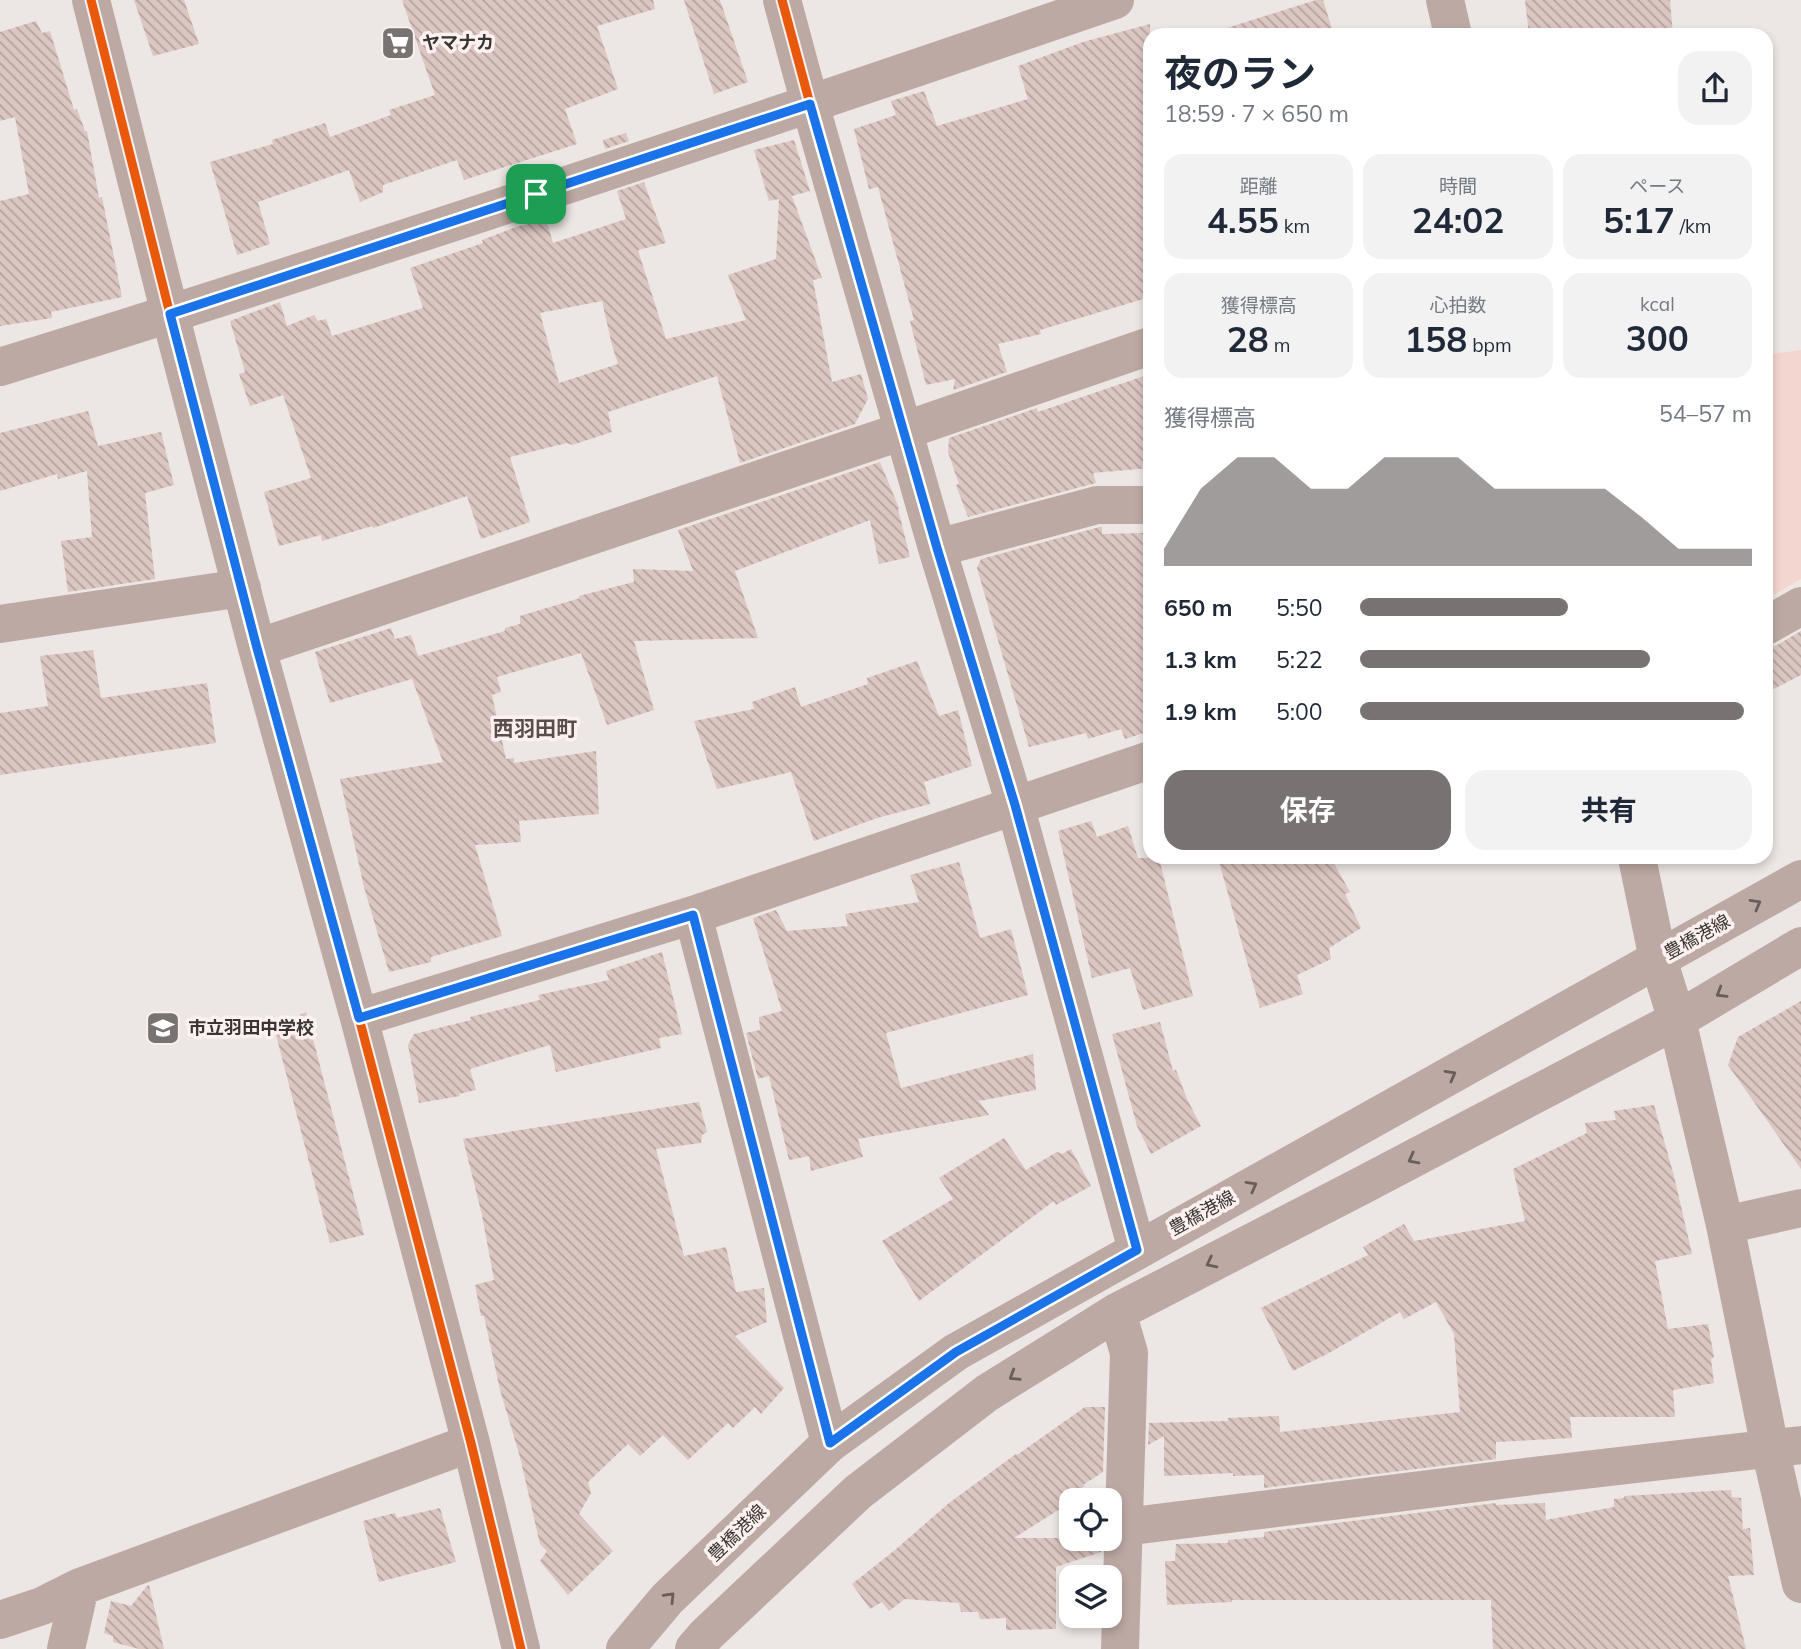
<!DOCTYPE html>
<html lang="ja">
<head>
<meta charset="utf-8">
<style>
  body { margin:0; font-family:Mulish,"Noto Sans JP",sans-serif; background:#f2f2f3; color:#1f2937; height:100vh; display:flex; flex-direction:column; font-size:26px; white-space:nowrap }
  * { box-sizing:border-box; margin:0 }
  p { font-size:23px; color:#747a83 }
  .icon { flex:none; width:38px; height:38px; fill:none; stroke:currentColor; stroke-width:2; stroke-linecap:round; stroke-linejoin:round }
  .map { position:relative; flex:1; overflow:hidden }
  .details { position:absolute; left:1143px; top:28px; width:630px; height:836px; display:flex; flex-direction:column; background:#fff; border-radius:21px; box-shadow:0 4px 10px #0003 }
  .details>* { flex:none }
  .tools { position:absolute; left:1059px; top:1488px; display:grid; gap:14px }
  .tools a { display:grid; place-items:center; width:63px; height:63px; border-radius:14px; background:#fff; box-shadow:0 4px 10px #0003; font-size:35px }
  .pin { position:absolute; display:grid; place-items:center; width:60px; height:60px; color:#fff; margin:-30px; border-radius:14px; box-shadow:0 4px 10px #0006 }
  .round { display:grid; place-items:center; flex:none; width:74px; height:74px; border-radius:21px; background:#f2f2f3 }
  .overview { display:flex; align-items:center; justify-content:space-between; height:119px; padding:0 21px }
  h1 { font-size:38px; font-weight:700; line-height:52px }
  .stats { display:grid; grid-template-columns:repeat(3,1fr); gap:10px; height:119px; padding:7px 21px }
  .stats div { display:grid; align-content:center; border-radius:18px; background:#f2f2f3; text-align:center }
  .stats b { font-size:35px; font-weight:700 }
  .stats small { font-size:19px; font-weight:400 }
  .stats p { font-size:19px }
  .chart { height:196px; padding:14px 21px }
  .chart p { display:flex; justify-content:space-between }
  .chart svg { width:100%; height:126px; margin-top:7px; fill:#787372; opacity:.7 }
  .primary-button { display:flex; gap:14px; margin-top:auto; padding:14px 21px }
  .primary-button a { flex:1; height:80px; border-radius:21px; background:#787372; color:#fff; font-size:28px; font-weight:700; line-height:80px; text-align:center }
  .primary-button a+a { background:#f2f2f3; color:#1f2937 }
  ul { padding:0 21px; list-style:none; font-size:23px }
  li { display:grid; grid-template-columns:112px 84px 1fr; align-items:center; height:52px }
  li i { height:18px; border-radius:9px; background:#787372 }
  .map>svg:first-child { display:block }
  .green { fill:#f3d6cf }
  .building { fill:url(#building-back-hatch); fill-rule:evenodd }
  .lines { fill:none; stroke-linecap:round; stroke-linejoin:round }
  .minor { stroke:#bda9a4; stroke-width:38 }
  .major { stroke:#bda9a3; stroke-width:38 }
  .cycleway-casing { stroke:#fcf1ef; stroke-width:13 }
  .cycleway { stroke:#e8590c; stroke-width:9 }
  .oneway { stroke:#675e5b }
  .route-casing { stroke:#fff; stroke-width:14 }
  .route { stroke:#1a73e8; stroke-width:9 }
  .labels { text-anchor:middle; stroke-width:7; stroke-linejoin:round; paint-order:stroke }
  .poi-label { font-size:18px; font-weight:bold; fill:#393534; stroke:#fcf1ef; text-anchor:start }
  .street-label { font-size:18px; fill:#393534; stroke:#fcf1ef }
  .quarter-label { font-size:21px; font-weight:bold; fill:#584f4d; stroke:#fcf1ef }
</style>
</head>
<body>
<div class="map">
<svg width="1801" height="1649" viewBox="0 0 1801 1649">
  <defs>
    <pattern id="building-back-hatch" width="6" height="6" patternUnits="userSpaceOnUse" patternTransform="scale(1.75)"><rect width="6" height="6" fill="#dcc6c1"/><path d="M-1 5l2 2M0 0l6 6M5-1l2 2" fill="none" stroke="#b3a29e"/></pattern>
  </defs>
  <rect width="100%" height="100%" fill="#ece6e4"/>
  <path class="green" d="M 1801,350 L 1801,579 L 1766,599 L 1766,355 Z"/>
  <path class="building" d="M 134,0 L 184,0 L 199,44 L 153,56 Z
    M 402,0 L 653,0 L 655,9 L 597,26 L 618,89 L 565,109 L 577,144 L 464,180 L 457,160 L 383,185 L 383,192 L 360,202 L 349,170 L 258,202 L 270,244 L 237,255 L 210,162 L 273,144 L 272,140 L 325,123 L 330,137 L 391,115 L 389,110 L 435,95 Z
    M 684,0 L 720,0 L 748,82 L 714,94 Z
    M 1316,0 L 1323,0 L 1334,35 L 1228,35 L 1227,28 Z
    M 1525,0 L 1670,0 L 1673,35 L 1529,35 Z
    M 36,21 L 42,33 L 50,31 L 74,110 L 77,109 L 85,131 L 87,131 L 99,198 L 102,197 L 122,297 L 51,312 L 52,318 L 0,326 L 0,201 L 29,194 L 15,117 L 0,121 L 0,32 Z
    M 1150,24 L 1150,297 L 1040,330 L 1041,334 L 998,344 L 1007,372 L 953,390 L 955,379 L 926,385 L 910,321 L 914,320 L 878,187 L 869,189 L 854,129 L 896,115 L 891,101 L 924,91 L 937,126 L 1028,99 L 1018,66 L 1083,42 Z
    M 626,133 L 629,141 L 605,149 L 603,140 Z
    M 794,140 L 810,191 L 792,196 L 822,278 L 813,280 L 832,382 L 861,374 L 868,399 L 855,424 L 740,463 L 717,376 L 608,412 L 612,432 L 572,445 L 567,443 L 510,457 L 530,522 L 481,539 L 467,496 L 373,528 L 372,526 L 322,541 L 321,535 L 279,546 L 264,492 L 311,478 L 283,395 L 250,406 L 239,374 L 245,372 L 230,321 L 280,302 L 287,326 L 314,315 L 318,321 L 326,319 L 332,336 L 423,308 L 410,268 L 483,243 L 482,240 L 516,227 L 546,219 L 553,243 L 626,219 L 617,191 L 644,182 L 666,243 L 638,250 L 666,339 L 746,320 L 728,275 L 776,259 L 779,199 L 769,201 L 754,150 ZM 602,301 L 612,345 L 618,364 L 559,383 L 540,313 Z
    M 1150,374 L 1150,468 L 1093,473 L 1096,483 L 968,517 L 956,485 L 959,484 L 948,452 L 949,438 L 1037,408 L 1038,412 Z
    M 88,411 L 98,446 L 161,432 L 174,485 L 145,493 L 155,579 L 68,592 L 61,541 L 92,537 L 87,471 L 58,479 L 57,474 L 0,491 L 0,433 Z
    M 880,462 L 899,508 L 898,509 L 910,557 L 879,564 L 870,520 L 735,571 L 758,638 L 634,641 L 654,710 L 607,725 L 581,653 L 497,677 L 501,692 L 492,695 L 506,759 L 514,758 L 514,763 L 596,751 L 599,814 L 519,821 L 521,842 L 475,845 L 502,936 L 431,957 L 431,962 L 389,972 L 364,887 L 340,779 L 443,762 L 412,679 L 330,703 L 315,652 L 391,628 L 395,639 L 411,635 L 418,656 L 505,631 L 505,628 L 520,624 L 520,616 L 580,598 L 579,596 L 634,582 L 633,569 L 693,571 L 678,530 Z
    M 1100,527 L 1102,527 L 1102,534 L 1143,533 L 1145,627 L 1150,628 L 1150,731 L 1125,739 L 1121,729 L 1088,739 L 1086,733 L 1029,747 L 977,568 L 981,559 Z
    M 1801,631 L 1801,675 L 1766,693 L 1766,648 L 1777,645 Z
    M 93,650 L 101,698 L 207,683 L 216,743 L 0,775 L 0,713 L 48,706 L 40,656 Z
    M 917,661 L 939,716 L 958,710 L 972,766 L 924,782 L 930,804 L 877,818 L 814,841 L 791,772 L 717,789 L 694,721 L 754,709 L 752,702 L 795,687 L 801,707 L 868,684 L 867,678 Z
    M 1091,821 L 1097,837 L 1128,826 L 1138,858 L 1159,858 L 1193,996 L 1143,1010 L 1130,968 L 1092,978 L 1058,831 Z
    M 1218,858 L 1331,858 L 1350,892 L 1345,894 L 1361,928 L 1329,948 L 1331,959 L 1297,975 L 1303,994 L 1260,1008 Z
    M 959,862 L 980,938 L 1011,929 L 1028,995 L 886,1033 L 901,1088 L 1033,1054 L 1036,1090 L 979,1101 L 989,1115 L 858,1139 L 863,1157 L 811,1171 L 809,1156 L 789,1160 L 769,1076 L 758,1079 L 746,1033 L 760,1030 L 759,1017 L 782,1011 L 753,918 L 776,910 L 787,931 L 848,926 L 845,914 L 919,902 L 910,875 Z
    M 662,952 L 682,1034 L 659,1038 L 661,1048 L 556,1072 L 550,1045 L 470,1069 L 476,1090 L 459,1094 L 460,1096 L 419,1103 L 408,1045 L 414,1034 L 471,1020 L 470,1017 L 540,1000 L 538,995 L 609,980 L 606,971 Z
    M 1801,1001 L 1801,1169 L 1728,1065 L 1738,1037 Z
    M 306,1012 L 364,1235 L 330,1243 L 274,1027 Z
    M 1160,1022 L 1173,1071 L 1176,1070 L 1187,1099 L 1201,1126 L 1151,1154 L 1137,1126 L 1112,1034 Z
    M 699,1102 L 707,1132 L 702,1135 L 701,1143 L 656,1149 L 684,1256 L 726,1247 L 736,1292 L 764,1288 L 767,1322 L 735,1336 L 784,1388 L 761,1414 L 755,1407 L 733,1428 L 728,1423 L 688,1460 L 663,1435 L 640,1456 L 628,1444 L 588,1482 L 591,1493 L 579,1514 L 613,1551 L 568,1595 L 540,1561 L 547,1551 L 540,1544 L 520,1457 L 500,1390 L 484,1316 L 481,1316 L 475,1285 L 494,1280 L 482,1215 L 463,1139 Z
    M 1654,1105 L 1674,1176 L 1692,1254 L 1655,1261 L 1668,1329 L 1708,1324 L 1714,1357 L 1711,1359 L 1714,1383 L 1673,1390 L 1675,1417 L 1570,1417 L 1572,1438 L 1496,1442 L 1496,1459 L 1264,1488 L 1264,1475 L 1233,1476 L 1233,1473 L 1164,1476 L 1164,1436 L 1148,1445 L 1149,1423 L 1228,1421 L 1228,1418 L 1279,1416 L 1280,1432 L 1460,1412 L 1454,1334 L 1436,1302 L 1404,1319 L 1400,1312 L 1329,1353 L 1293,1371 L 1261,1308 L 1368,1255 L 1363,1247 L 1404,1224 L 1414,1241 L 1525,1221 L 1513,1169 L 1587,1133 L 1585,1123 L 1616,1120 L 1614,1111 Z
    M 1004,1138 L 1026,1170 L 1057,1152 L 1062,1154 L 1071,1149 L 1091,1186 L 1056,1205 L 1054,1201 L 919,1301 L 882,1241 L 953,1199 L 939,1178 Z
    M 1085,1407 L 1105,1407 L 1103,1472 L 1083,1485 L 1085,1486 L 1080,1489 L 1083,1494 L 1074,1500 L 1071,1500 L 1071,1502 L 1014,1538 L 1101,1538 L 1101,1552 L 1056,1567 L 1056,1629 L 1006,1630 L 1006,1618 L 980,1619 L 978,1612 L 961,1612 L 959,1603 L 905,1599 L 889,1611 L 882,1602 L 870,1609 L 852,1584 L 895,1550 L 949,1503 L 1016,1454 L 1017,1455 Z
    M 1731,1490 L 1732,1497 L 1741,1498 L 1743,1529 L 1750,1528 L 1754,1575 L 1728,1576 L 1746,1649 L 1493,1649 L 1491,1600 L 1232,1600 L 1232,1602 L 1167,1605 L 1165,1561 L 1175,1561 L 1176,1544 L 1228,1543 L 1228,1540 L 1264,1537 L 1264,1532 L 1496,1503 L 1496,1505 L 1545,1503 L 1546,1520 L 1614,1507 L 1614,1499 L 1624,1498 L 1624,1496 Z
    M 440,1508 L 456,1562 L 379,1582 L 363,1521 L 395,1513 L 397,1518 Z
    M 149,1585 L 164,1649 L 139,1649 L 113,1642 L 113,1636 L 104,1633 L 111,1601 L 131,1606 L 147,1586 Z"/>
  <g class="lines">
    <path class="minor" d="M 91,0 L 170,314 L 257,648 L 359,1018 L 471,1443 L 521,1649
      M 782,0 L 810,104 L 937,548 L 1015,805 L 1137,1250
      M 1445,0 L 1453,35
      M 0,367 C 374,251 745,127 1115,0
      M 937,548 L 1097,505 L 1150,505
      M 0,624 L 242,588
      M 1766,626 L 1801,606
      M 257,648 L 903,431 L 1150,346
      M 1637,858 L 1658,959 L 1677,1020 L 1725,1225 L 1770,1448 L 1801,1584
      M 693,915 L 830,1443
      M 359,1018 L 693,915 L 1150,760
      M 1725,1225 L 1801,1208
      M 1117,1312 L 1129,1353 L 1120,1649
      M 1124,1527 L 1541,1475 L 1801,1445
      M 0,1620 L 42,1606 L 80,1587 L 471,1443
      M 66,1649 L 80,1587"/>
    <path class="major" d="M 625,1649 L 667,1599 L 830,1443 L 956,1352 L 1801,879
      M 694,1649 L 707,1634 L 858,1492 L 987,1393 L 1117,1312 L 1359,1187 L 1677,1020 L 1801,946"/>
    <g class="cycleway-casing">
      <path id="cycleway" d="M 91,0 L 170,314 L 257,648 L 359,1018 L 471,1443 L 521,1649
        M 782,0 L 810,104 L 937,548 L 1015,805 L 1137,1250"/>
    </g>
    <use href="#cycleway" class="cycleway"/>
  </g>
  <defs><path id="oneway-chevron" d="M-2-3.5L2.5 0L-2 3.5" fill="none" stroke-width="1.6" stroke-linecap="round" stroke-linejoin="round" transform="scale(1.75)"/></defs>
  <g class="oneway">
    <use href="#oneway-chevron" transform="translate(1756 904) rotate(-29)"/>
    <use href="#oneway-chevron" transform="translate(1721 993) rotate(149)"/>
    <use href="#oneway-chevron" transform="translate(1451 1075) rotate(-29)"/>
    <use href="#oneway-chevron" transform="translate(1413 1159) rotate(152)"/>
    <use href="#oneway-chevron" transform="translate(1252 1186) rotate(-29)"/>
    <use href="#oneway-chevron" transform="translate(1211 1263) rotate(153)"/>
    <use href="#oneway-chevron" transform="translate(1014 1376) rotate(148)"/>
    <use href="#oneway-chevron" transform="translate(670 1597) rotate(-46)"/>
  </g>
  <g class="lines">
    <g class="route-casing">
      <path id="route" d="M 810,104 L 937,548 L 1015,805 L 1137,1250 L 956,1352 L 830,1443 L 693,915 L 359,1018 L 257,648 L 170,314 Z"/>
    </g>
    <use href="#route" class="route"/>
  </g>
  <defs>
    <g id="supermarket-square" transform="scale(1.75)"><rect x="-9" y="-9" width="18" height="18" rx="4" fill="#787372" stroke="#fcf1ef"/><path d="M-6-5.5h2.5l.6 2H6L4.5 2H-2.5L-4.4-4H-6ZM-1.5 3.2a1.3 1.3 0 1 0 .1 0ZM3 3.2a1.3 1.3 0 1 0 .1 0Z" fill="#fff"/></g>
    <g id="school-square" transform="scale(1.75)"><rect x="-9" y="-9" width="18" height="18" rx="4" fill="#787372" stroke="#fcf1ef"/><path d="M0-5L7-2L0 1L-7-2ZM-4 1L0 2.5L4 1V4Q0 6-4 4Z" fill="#fff"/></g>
  </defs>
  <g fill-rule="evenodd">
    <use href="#supermarket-square" x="398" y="43"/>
    <use href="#school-square" x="163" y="1028"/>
  </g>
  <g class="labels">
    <g class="poi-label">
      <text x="422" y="49">ヤマナカ</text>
      <text x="188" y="1034">市立羽田中学校</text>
    </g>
    <g class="street-label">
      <text transform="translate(1697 937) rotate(-29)" y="6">豊橋港線</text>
      <text transform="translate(1202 1213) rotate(-29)" y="6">豊橋港線</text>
      <text transform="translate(737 1533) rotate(-44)" y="6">豊橋港線</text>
    </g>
    <g class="quarter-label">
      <text x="535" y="736">西羽田町</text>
    </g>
  </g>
</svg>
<div class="tools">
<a><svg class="icon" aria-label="locate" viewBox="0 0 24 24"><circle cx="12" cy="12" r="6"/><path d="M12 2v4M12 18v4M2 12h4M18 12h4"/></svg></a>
<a><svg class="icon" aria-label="layers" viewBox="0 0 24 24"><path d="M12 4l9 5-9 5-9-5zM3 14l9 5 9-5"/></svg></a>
</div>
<div class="pin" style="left:536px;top:194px;background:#1e9e55"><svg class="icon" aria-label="arrive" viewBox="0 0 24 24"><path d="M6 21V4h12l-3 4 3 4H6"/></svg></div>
<section class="details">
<div class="overview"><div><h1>夜のラン</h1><p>18:59 · 7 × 650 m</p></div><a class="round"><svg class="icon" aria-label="share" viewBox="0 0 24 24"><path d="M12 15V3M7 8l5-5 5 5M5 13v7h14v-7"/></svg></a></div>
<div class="stats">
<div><p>距離</p><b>4.55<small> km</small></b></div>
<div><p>時間</p><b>24:02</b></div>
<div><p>ペース</p><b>5:17<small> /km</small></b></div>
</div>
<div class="stats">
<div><p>獲得標高</p><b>28<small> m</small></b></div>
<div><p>心拍数</p><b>158<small> bpm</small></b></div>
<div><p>kcal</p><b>300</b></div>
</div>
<div class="chart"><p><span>獲得標高</span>54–57 m</p>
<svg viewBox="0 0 160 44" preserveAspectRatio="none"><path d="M0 44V38L10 17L20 6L30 6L40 17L50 17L60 6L70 6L80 6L90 17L100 17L110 17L120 17L130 27L140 38L150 38L160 38V44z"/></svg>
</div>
<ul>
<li><b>650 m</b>5:50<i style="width:53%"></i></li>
<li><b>1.3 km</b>5:22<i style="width:74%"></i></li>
<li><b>1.9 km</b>5:00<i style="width:98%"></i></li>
</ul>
<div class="primary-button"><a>保存</a><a>共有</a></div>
</section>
</div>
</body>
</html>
